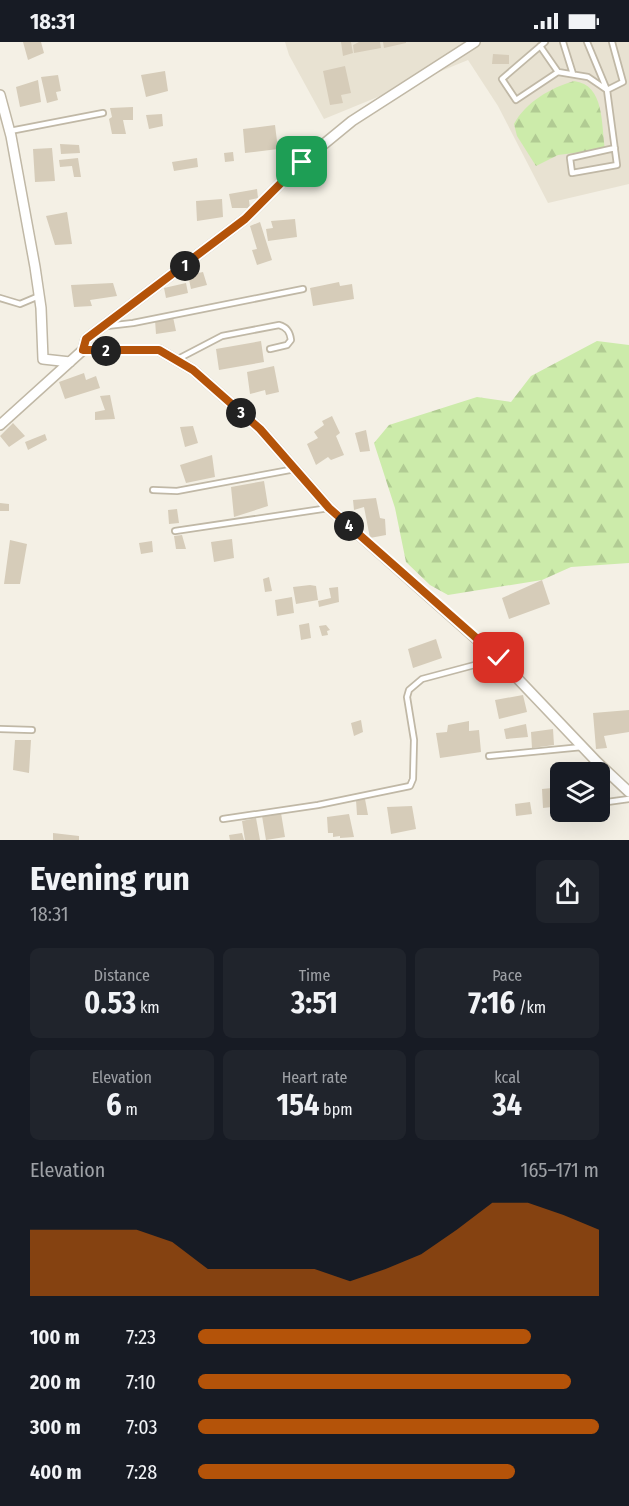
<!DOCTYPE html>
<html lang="en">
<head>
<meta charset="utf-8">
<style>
  body { margin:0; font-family:"Fira Sans Condensed",sans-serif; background:#20242c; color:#f1f3f6; height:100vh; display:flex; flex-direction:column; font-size:22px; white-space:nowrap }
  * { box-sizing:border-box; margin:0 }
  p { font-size:20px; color:#9ea1a6 }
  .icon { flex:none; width:33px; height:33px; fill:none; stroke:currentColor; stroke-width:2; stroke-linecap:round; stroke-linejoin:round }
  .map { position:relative; height:798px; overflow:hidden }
  .panel { display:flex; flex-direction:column; background:#171b24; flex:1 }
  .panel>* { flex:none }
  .fabs { position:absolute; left:550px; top:720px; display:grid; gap:12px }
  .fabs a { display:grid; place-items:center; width:60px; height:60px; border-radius:9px; background:#171b24; box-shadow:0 6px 24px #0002; font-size:30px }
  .pin { position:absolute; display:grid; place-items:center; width:51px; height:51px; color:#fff; margin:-26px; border-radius:12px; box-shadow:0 3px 9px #0006 }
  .km { position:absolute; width:30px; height:30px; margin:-15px; border-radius:50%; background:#222; color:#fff; font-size:16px; line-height:30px; text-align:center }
  .round { display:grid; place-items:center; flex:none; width:63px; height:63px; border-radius:9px; background:#20242c }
  .headline { display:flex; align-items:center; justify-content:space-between; height:102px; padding:0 30px }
  h1 { font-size:33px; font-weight:700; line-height:45px }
  .metrics { display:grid; grid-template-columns:repeat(3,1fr); gap:9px; height:102px; padding:6px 30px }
  .metrics div { display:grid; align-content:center; border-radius:9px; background:#20242c; text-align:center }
  .metrics b { font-size:30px; font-weight:700 }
  .metrics small { font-size:16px; font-weight:400 }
  .metrics p { font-size:16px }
  .chart { height:168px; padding:12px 30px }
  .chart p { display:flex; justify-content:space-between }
  .chart svg { width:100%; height:108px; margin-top:6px; fill:#b45309; opacity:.7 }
  ul { padding:0 30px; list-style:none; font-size:20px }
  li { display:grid; grid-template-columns:96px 72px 1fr; align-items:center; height:45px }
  li i { height:15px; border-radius:8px; background:#b45309 }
  .status { display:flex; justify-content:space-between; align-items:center; height:42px; padding:0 30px; background:#171b24; direction:ltr }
  .status svg { height:16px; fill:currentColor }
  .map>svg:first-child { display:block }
  .residential { fill:#e8e2d2 }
  .forest { fill:url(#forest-firs) }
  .building { fill:#d6ccb9 }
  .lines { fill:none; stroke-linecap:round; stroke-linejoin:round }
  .lane-casing { stroke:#c0b8a6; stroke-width:8 }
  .street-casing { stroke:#c0b8a6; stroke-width:12 }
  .lane { stroke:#fff; stroke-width:4.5 }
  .street { stroke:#fff; stroke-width:9 }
  .route-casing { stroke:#fff; stroke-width:12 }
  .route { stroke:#b45309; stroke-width:8 }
</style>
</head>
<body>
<div class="status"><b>18:31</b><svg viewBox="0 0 49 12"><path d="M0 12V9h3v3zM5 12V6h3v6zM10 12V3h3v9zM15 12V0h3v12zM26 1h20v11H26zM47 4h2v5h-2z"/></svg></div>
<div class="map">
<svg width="629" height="798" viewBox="0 0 629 798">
  <defs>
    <pattern id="forest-firs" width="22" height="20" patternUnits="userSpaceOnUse" patternTransform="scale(1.5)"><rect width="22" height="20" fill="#ccebaa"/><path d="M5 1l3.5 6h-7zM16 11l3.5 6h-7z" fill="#b1cb93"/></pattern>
  </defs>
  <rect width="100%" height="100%" fill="#f4f0e5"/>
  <path class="residential" d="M 285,0 L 629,0 L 629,142 L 548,161 L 498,64 L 468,18 L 324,77 L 289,13 Z"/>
  <path class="forest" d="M 574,39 C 605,43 601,82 605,107 L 558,113 L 536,124 L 517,94 L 514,82 C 526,60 550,46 574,39 Z
    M 597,299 L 629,303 L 629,521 L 571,525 L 542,538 L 448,553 L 430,543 L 406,520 L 395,466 L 374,401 L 389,383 L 477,355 L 511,360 L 531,334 Z"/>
  <path class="building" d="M 23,0 L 41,0 L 44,11 L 28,18 Z
    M 341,0 L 351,0 L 353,11 L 343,14 Z
    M 359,0 L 380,0 L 381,6 L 354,11 L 353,3 Z
    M 383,0 L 406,0 L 406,1 L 384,6 Z
    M 493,12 L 509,13 L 509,22 L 492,22 Z
    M 345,24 L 351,51 L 341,53 L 343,61 L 330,63 L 323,29 Z
    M 165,29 L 168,49 L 146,55 L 141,33 Z
    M 58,33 L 61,49 L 56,50 L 58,58 L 47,61 L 41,35 Z
    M 38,38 L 41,60 L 20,65 L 16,45 Z
    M 133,65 L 133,78 L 123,78 L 126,92 L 112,92 L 109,77 L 112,75 L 110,66 Z
    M 162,72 L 163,84 L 149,87 L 146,73 Z
    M 275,83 L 278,107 L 245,111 L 243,87 Z
    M 60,102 L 79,103 L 80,111 L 61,112 Z
    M 52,106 L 55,139 L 35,140 L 33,107 Z
    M 233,110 L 234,119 L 225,120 L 224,111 Z
    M 78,116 L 81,135 L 74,135 L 72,124 L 60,125 L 59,118 Z
    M 197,116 L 198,125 L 174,129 L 172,120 Z
    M 257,147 L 258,156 L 249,158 L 250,166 L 232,166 L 229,152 Z
    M 222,157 L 223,175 L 197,179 L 196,159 Z
    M 67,170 L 72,202 L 55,203 L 46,174 Z
    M 295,177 L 297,195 L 268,199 L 266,187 L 273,186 L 271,179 Z
    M 260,180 L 272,218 L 257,223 L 252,208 L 257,207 L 250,184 Z
    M 203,230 L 207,243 L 191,247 L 188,233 Z
    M 339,240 L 340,244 L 352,242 L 354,257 L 313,264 L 310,246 Z
    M 113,241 L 117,254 L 90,258 L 92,264 L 74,265 L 71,243 Z
    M 186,241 L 188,251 L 166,256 L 164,246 Z
    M 173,275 L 176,289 L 156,292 L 155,278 Z
    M 261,299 L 264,320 L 219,328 L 216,307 Z
    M 274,324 L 279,350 L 266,353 L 265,348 L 250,352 L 247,330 Z
    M 84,331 L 86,338 L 96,334 L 100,346 L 65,357 L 59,340 Z
    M 110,353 L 115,377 L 95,378 L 95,370 L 105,368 L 100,354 Z
    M 332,374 L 340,391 L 336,394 L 344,413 L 331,418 L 328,415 L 316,423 L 307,402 L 318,396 L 314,390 L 324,383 L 322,379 Z
    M 13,381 L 25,394 L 9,405 L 0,394 Z
    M 193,384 L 198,401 L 185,405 L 180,385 Z
    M 366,388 L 370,409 L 360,410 L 355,391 Z
    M 45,392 L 47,398 L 28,408 L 25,400 Z
    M 212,413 L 215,435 L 186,441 L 180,423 Z
    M 264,439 L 268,464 L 234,475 L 231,445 Z
    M 376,456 L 380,476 L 385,477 L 386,493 L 370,496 L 364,465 L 354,468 L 353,458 Z
    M 0,461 L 9,462 L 9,469 L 0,469 Z
    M 177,467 L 179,481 L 169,482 L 168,468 Z
    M 182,493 L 186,507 L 176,507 L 174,494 Z
    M 232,497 L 234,516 L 214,520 L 211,500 Z
    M 10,498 L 27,502 L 20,542 L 4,542 Z
    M 152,499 L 153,510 L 141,512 L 139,501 Z
    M 269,535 L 272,549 L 265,550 L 263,537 Z
    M 542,538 L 550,562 L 509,577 L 502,556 Z
    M 310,543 L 316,544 L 318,558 L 296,562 L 293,545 Z
    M 338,545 L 339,560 L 319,565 L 318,559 L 331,556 L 329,546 Z
    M 292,555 L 294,571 L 277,574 L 275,558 Z
    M 309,581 L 311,596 L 301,598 L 299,583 Z
    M 326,583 L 330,588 L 327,589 L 328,593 L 322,594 L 319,584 Z
    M 436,597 L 442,616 L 413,626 L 408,607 Z
    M 523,653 L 527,670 L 499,677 L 495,658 Z
    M 629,668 L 629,690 L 604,694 L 607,706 L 596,707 L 593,671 Z
    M 361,678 L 363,690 L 354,694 L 351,681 Z
    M 469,679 L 469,689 L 479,688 L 481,710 L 440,716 L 436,691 L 447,690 L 448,683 Z
    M 526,682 L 528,695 L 506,697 L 504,687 Z
    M 553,687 L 554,703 L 532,706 L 531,690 Z
    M 15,698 L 31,698 L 29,731 L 13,728 Z
    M 578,721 L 587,730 L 568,730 Z
    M 561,737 L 561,764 L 543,766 L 542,747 L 552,746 Z
    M 365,757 L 368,773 L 357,773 L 356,758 Z
    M 530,760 L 532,772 L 516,774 L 515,762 Z
    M 412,764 L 416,787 L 391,792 L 387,765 Z
    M 281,771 L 285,795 L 266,798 L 262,774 Z
    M 349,772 L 354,795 L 340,796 L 340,794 L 333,795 L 333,791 L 328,791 L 327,775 Z
    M 256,776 L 260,798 L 245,798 L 242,779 Z
    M 53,791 L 79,794 L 79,798 L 53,798 Z
    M 242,791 L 244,798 L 230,798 L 229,793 Z"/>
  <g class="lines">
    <g class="lane-casing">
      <path id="lane" d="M 545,0 L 502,37 L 516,58 L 558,30 L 588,35 L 607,48 L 623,40 L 612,0
        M 563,0 L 573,32
        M 587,0 L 607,48 L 617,123 L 572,131 L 570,116 L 615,106
        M 540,4 L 558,30
        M 10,89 L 103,71
        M 0,256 L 20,262 L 39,254
        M 107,284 L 133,281 L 303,247
        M 176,318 L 222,294 L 279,283 C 287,285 290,290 291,298 L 287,303 L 270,307
        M 153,448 L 177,449 L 295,427
        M 175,489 L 329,466
        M 0,687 L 32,688
        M 489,714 L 582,705
        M 600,761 L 629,757
        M 223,777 L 318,763 L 410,744 L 413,737 L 414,698 L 407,655 L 409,648 L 422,637 L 497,617"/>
    </g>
    <g class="street-casing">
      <path id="street" d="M 0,53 L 11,94 L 35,225 L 41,266 L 43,317 L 70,320
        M 83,308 L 86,297 L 245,177 L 302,120 L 352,79 L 475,0
        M 0,383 L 83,308 L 159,308 L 193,328 L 260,387 L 329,466 L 499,617 L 597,720 L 629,750"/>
    </g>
    <use href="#lane" class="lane"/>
    <use href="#street" class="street"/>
  </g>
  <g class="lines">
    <g class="route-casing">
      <path id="route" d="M 302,120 L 245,177 L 86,297 L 83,308 L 159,308 L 193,328 L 260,387 L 329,466 L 499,616"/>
    </g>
    <use href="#route" class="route"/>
  </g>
</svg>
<div class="fabs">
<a><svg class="icon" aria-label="layers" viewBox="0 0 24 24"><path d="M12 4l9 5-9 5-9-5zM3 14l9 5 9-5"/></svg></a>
</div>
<div class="pin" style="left:302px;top:120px;background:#1e9e55"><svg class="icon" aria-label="arrive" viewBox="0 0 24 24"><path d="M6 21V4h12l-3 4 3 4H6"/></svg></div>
<div class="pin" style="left:499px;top:616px;background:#d93025"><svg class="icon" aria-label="check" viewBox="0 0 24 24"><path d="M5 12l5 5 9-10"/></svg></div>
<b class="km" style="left:185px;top:224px">1</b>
<b class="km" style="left:106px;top:309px">2</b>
<b class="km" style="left:241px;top:371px">3</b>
<b class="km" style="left:349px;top:484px">4</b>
</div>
<section class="panel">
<div class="headline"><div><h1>Evening run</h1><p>18:31</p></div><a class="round"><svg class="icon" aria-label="share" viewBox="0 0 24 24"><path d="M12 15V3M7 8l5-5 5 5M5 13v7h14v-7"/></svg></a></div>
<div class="metrics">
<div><p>Distance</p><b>0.53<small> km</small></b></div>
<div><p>Time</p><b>3:51</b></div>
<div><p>Pace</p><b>7:16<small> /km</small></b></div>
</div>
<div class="metrics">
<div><p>Elevation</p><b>6<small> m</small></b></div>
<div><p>Heart rate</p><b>154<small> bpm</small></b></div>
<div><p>kcal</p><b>34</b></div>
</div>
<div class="chart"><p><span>Elevation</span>165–171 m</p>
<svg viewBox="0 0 160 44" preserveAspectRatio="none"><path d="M0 44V17L10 17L20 17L30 17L40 22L50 33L60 33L70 33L80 33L90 38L100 33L110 27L120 17L130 6L140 6L150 11L160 17V44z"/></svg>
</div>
<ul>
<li><b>100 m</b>7:23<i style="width:83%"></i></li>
<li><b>200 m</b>7:10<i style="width:93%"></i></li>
<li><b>300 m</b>7:03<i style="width:100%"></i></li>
<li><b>400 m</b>7:28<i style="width:79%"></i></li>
</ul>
</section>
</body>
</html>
